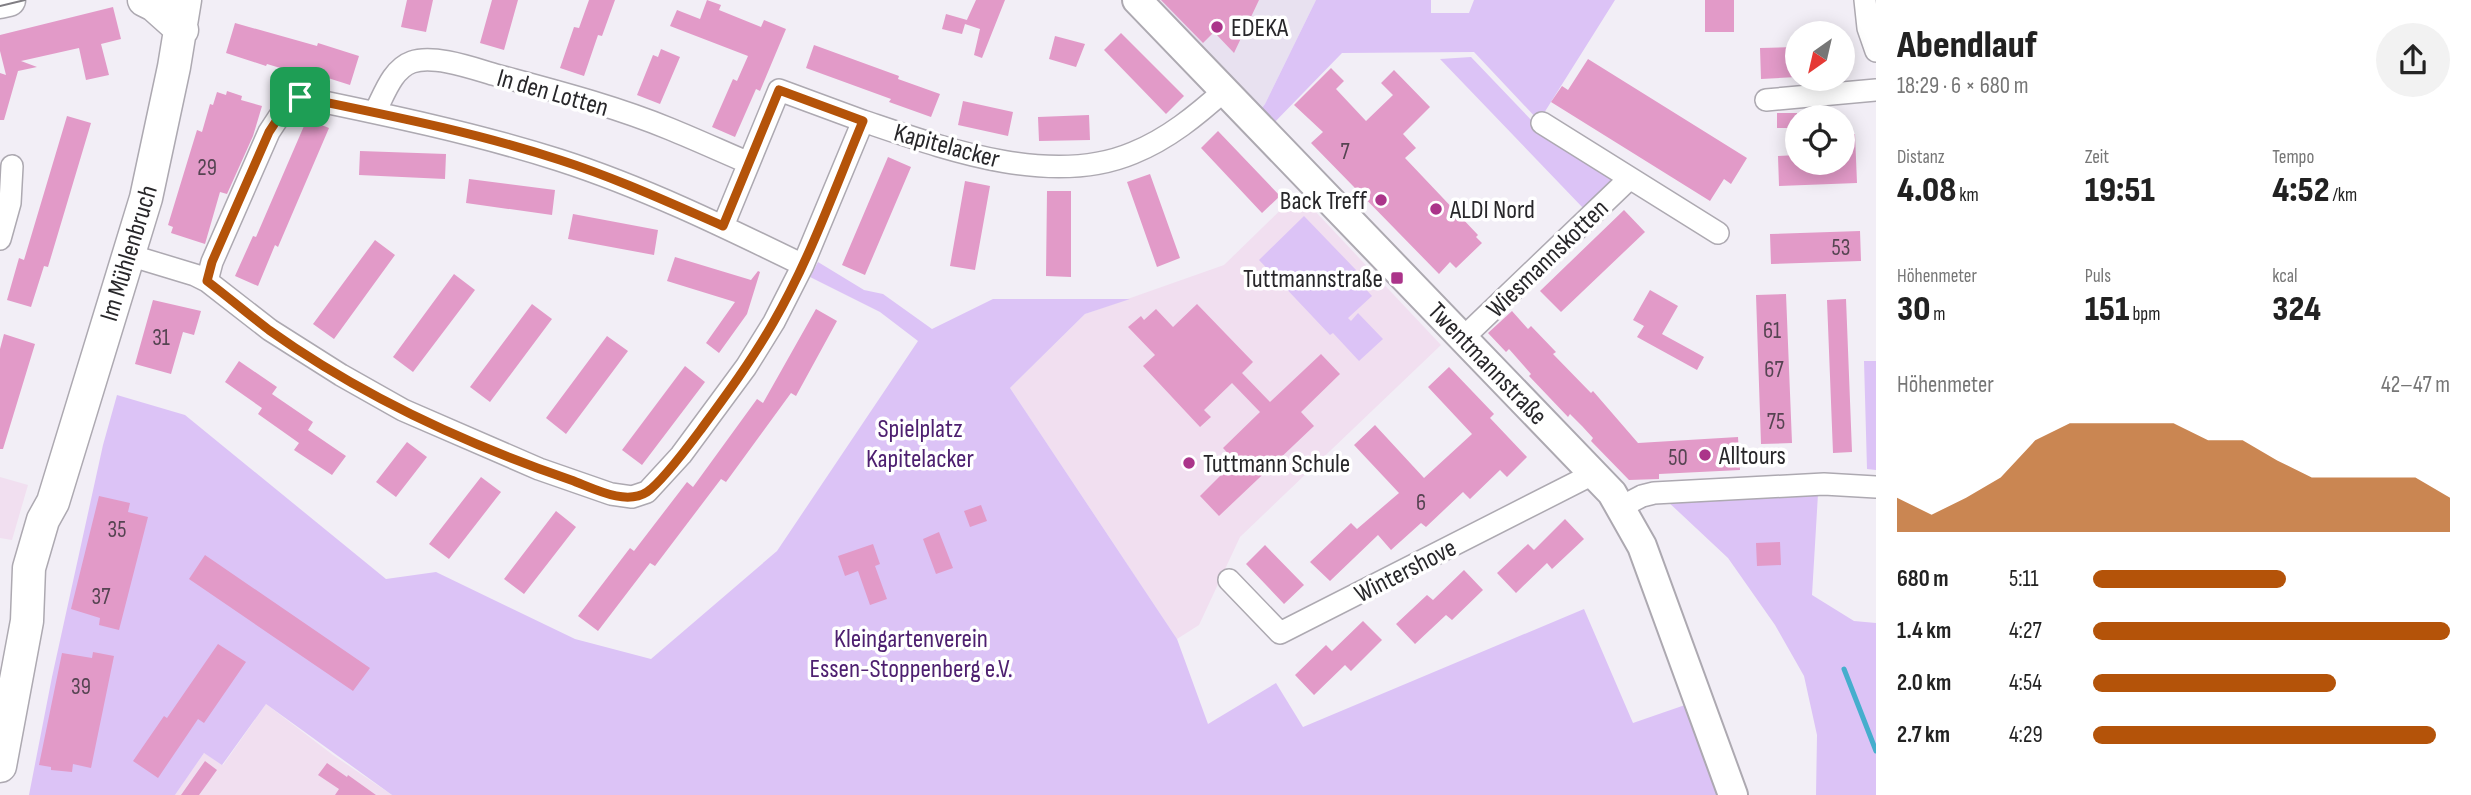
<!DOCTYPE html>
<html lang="de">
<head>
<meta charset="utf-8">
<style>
  body { margin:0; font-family:"Sofia Sans Condensed",sans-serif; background:#f2f2f2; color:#222; height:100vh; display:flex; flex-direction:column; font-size:26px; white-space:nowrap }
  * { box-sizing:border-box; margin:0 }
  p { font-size:23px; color:#767676 }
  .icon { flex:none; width:38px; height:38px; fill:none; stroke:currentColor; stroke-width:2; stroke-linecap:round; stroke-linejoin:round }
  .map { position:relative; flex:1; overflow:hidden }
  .sheet { display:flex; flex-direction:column; background:#fff; width:595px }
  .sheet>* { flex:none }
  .needle { width:46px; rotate:214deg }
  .controls { position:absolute; left:1785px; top:21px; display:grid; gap:14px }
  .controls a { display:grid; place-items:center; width:70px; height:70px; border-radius:50%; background:#fff; box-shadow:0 4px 18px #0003; font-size:35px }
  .pin { position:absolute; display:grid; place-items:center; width:60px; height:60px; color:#fff; margin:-30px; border-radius:14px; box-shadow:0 4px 10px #0006 }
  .round { display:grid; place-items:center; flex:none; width:74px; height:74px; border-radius:37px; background:#f2f2f2 }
  .summary { display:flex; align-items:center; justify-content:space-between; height:119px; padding:0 21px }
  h1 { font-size:38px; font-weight:800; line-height:52px }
  .stats { display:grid; grid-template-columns:repeat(3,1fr); gap:10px; height:119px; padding:7px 21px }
  .stats div { display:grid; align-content:center }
  .stats b { font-size:35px; font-weight:800 }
  .stats small { font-size:19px; font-weight:400 }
  .stats p { font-size:19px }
  .chart { height:196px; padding:14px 21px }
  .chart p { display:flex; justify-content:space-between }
  .chart svg { width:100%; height:126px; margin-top:7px; fill:#b45309; opacity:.7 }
  ul { padding:0 21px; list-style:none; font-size:23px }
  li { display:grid; grid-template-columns:112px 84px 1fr; align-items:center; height:52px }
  li i { height:18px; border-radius:9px; background:#b45309 }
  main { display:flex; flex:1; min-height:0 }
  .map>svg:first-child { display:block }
  .built { fill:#e8e1f0 }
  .education { fill:#f1dff0 }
  .green { fill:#dcc3f6 }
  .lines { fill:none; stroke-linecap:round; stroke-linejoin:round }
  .stream { stroke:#46aecd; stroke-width:5 }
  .building { fill:#e29ac8 }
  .minor-casing { stroke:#ada9b1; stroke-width:24 }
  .tertiary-casing { stroke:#ada9b1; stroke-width:32 }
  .secondary-casing { stroke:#ada9b1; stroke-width:35 }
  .minor { stroke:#fff; stroke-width:21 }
  .tertiary { stroke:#fff; stroke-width:28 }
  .secondary { stroke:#fff; stroke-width:32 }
  .tram { stroke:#807e83; stroke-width:2 }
  .route-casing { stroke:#fff; stroke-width:14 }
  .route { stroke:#b45309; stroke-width:9 }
  .poi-dot { fill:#ab348a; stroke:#fff; stroke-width:2.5 }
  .labels { text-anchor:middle; stroke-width:7; stroke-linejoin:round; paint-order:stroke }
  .number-label { font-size:23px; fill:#564452 }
  .poi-label { font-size:26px; fill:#28272a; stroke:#fff; text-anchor:start }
  .street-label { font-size:26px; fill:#28272a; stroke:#fff }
  .park-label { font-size:26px; fill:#4e2070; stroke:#fff }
</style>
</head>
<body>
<main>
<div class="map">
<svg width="1876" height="795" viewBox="0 0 1876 795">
  <rect width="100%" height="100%" fill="#f2eef6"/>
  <path class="built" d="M 1142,0 L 1316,0 L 1265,104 L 1255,117 Z"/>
  <path class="education" d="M 1298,193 L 1441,345 L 1240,537 L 1199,625 L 1177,639 L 1010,388 L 1085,314 L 1224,265 Z
    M 0,477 L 28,485 L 12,540 L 0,538 Z
    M 266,704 L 333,755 L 392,795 L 175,795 L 204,753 L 223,765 Z"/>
  <path class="green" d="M 1316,0 L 1431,0 L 1431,13 L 1469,13 L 1474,0 L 1615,0 L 1539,121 L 1474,52 L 1342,53 L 1267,130 L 1255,117 L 1265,104 Z
    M 1471,57 L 1535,124 L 1625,178 L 1584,209 L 1440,59 Z
    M 1304,216 L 1357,271 L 1356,284 L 1359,288 L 1362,285 L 1372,296 L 1348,318 L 1351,321 L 1358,313 L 1383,339 L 1359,361 L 1333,333 L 1330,335 L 1259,260 Z
    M 818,262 L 864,290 L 883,294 L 932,329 L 993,299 L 1130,299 L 1085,314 L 1010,388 L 1177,639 L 1208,724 L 1276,683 L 1303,727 L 1584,609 L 1633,723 L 1685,705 L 1721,795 L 392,795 L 266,704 L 222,765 L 204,753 L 175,795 L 29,795 L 52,677 L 103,445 L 117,395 L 185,415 L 386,579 L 436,572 L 575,639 L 651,659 L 777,551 L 918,341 L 880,312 L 810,277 Z
    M 1864,361 L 1876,361 L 1876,470 L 1867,469 Z
    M 1818,494 L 1812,595 L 1854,621 L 1876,623 L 1876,795 L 1816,795 L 1817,735 L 1804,676 L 1775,625 L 1728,558 L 1665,499 Z"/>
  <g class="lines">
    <path class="stream" d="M 1844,669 L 1876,751"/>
  </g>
  <path class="building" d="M 407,0 L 433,0 L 426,32 L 401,27 Z
    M 492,0 L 518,0 L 504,50 L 480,43 Z
    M 589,0 L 615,0 L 602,36 L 598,35 L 584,76 L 560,68 L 574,27 L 579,28 Z
    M 707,0 L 721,5 L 719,10 L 761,27 L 764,20 L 786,29 L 760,91 L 756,89 L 735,137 L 712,127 L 733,79 L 737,81 L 748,56 L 670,26 L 677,10 L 700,19 Z
    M 976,0 L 1005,0 L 982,58 L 974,55 L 980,29 L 965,24 L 962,34 L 942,29 L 946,14 L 967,20 L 965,24 Z
    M 1161,0 L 1259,0 L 1234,53 L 1214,32 L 1203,43 Z
    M 1705,0 L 1734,0 L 1734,32 L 1705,32 Z
    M 113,7 L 121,39 L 101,44 L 109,75 L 86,80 L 79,48 L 21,61 L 37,67 L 18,71 L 4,120 L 0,120 L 0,73 L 6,75 L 0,51 L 0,35 Z
    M 235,23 L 317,46 L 318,43 L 359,56 L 350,85 L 309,72 L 307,76 L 267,64 L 266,66 L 226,53 Z
    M 1121,33 L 1184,96 L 1166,114 L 1104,50 Z
    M 1055,36 L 1085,44 L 1076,67 L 1049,59 Z
    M 814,45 L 899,76 L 898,79 L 940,94 L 931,117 L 889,102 L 891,99 L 806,68 Z
    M 1797,47 L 1797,77 L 1761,79 L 1760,48 Z
    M 661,49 L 680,57 L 660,104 L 637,95 L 653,55 L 658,57 Z
    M 1588,59 L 1747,158 L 1731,184 L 1724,179 L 1710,201 L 1551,102 L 1562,86 L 1568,90 Z
    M 1331,68 L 1344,81 L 1336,89 L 1366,121 L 1393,95 L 1381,83 L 1394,70 L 1430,107 L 1403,134 L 1416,148 L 1405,158 L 1478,235 L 1476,237 L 1482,243 L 1456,268 L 1450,262 L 1439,274 L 1311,143 L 1323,132 L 1294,105 Z
    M 227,91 L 242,96 L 241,100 L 262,106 L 253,136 L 227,194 L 220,192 L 205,244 L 171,233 L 173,227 L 168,225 L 197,130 L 202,132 L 210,104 L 213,105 L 217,92 L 226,95 Z
    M 963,101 L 1013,112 L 1008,136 L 958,125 Z
    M 1777,113 L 1797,113 L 1797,128 L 1777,128 Z
    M 1089,115 L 1090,140 L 1039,141 L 1038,117 Z
    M 67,116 L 91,123 L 48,267 L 44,266 L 31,307 L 7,300 L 19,258 L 24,260 Z
    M 307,119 L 329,128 L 278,247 L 275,245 L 258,286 L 235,276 L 253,236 L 256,237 Z
    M 1218,131 L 1280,196 L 1262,213 L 1201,148 Z
    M 1843,134 L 1855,134 L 1857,183 L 1779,186 L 1778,156 L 1797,155 L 1797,163 L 1843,163 Z
    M 360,151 L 446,154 L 445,179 L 359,175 Z
    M 888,157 L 911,167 L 865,275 L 842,265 Z
    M 1150,174 L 1180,258 L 1157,267 L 1127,182 Z
    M 469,179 L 555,190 L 552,215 L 466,203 Z
    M 965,181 L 990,186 L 975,270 L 950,266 Z
    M 1047,191 L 1071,191 L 1071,277 L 1046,276 Z
    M 1624,210 L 1645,232 L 1561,312 L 1540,291 Z
    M 573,214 L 658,230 L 654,255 L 568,239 Z
    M 1860,231 L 1861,261 L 1771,264 L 1770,234 Z
    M 375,240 L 395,255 L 334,339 L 313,324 Z
    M 675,257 L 751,280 L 758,271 L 760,272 L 747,314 L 719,353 L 706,343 L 735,302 L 667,281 Z
    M 454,274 L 475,290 L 413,372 L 393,357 Z
    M 1650,290 L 1678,306 L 1662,334 L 1704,357 L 1697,370 L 1637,337 L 1644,326 L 1633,320 Z
    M 1786,294 L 1792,443 L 1761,444 L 1756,295 Z
    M 1846,299 L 1852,452 L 1833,453 L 1827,300 Z
    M 153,300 L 201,311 L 194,335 L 183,332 L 171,374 L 135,364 Z
    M 532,304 L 552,319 L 490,402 L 470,387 Z
    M 1197,304 L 1253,362 L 1242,373 L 1270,402 L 1321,354 L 1340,374 L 1301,412 L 1314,426 L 1219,516 L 1200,496 L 1235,461 L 1223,448 L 1260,412 L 1232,383 L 1204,410 L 1211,417 L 1200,427 L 1143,366 L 1155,355 L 1128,327 L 1141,316 L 1144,320 L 1156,309 L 1173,327 Z
    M 816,309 L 837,321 L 796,396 L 791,393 L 726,482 L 721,479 L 655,566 L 650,563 L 598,631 L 578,616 L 630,548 L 634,551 L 687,482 L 693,487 L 757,399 L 763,403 Z
    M 1512,311 L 1528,329 L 1531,326 L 1556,352 L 1553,354 L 1591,393 L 1593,391 L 1638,443 L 1738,437 L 1740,470 L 1659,474 L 1659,479 L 1629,480 L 1591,441 L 1593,438 L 1582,426 L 1570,414 L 1568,417 L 1529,376 L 1531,374 L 1509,349 L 1506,352 L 1488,333 Z
    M 4,334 L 35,344 L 3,449 L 0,449 L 0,349 Z
    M 607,336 L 628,351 L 566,434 L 546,418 Z
    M 239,361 L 277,387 L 272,394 L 313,422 L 308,430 L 346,456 L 332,475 L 294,450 L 299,443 L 258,414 L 262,408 L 225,382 Z
    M 685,366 L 705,382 L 642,465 L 622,450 Z
    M 1449,367 L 1494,414 L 1490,418 L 1527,457 L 1507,477 L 1500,470 L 1470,499 L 1463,492 L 1426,527 L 1421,523 L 1391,550 L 1378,535 L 1330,581 L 1310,562 L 1351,523 L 1357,529 L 1399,493 L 1354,445 L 1375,425 L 1424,478 L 1472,434 L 1428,387 Z
    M 407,442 L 427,457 L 396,497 L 376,482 Z
    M 481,477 L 501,492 L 449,559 L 429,544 Z
    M 99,496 L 130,503 L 128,512 L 148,517 L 119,630 L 99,625 L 100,618 L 71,609 Z
    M 981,505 L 987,521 L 970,527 L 964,511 Z
    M 556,511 L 576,527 L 524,594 L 504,579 Z
    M 1565,519 L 1584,539 L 1552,569 L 1547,563 L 1516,593 L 1497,573 L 1528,544 L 1534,550 Z
    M 939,532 L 953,568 L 936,574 L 923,539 Z
    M 1780,542 L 1781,565 L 1757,566 L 1756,543 Z
    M 873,544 L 880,564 L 875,566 L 887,599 L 870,605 L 858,571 L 845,576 L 838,556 Z
    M 1265,545 L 1304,585 L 1284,604 L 1246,564 Z
    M 205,555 L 370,668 L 353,691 L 189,579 Z
    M 1464,570 L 1483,590 L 1452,620 L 1446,615 L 1415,644 L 1396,624 L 1427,595 L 1433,600 Z
    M 1363,621 L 1382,640 L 1351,671 L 1345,665 L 1314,695 L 1295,675 L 1326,645 L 1332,651 Z
    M 218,644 L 246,662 L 204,723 L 198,719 L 158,778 L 133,761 L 164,716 L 167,718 Z
    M 93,652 L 114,656 L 91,768 L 73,764 L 72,772 L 51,770 L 51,767 L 39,765 L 62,653 L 92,658 Z
    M 205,761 L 217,770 L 199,795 L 181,795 Z
    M 327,763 L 347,777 L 348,775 L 376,795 L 335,795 L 339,789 L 318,775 Z"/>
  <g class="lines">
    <g class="minor-casing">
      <path id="minor" d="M 1865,0 L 1868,28 L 1876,51
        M 1766,100 L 1876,90
        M 375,112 C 384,95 392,69 412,62 C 434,54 475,69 496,75 C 555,91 614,106 670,129 C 697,140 723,152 749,163
        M 1542,123 L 1630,178
        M 723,226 L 779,90 L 863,121
        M 0,239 L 10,203 L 12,166
        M 129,255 L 195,275 L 207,281 L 270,330 L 341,375 L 403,410 L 539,469 L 611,494 L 632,497 L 647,492 L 681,455 L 746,367 L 774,322 L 803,265 L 863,121 C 943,148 1050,188 1133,153 C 1168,139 1197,115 1225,90
        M 207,281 L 212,262 L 269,132 L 292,97 L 300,97 C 387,115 474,133 559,160 C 643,187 723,226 803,265
        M 1463,338 L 1630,178 L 1718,233
        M 1621,507 L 1642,496 L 1654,493 L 1824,484 L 1876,487
        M 1229,580 L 1280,633 L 1595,473"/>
    </g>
    <g class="tertiary-casing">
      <path id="tertiary" d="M 1137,0 L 1612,493 L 1642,546 L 1733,795"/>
    </g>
    <g class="secondary-casing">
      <path id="secondary" d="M 144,0 L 154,5 L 182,30
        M 0,2 L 9,0
        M 0,766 L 27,621 L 29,568 L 43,520 L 53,502 L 146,198 L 174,67 L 185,0"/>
    </g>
    <use href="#minor" class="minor"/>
    <use href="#tertiary" class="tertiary"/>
    <use href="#secondary" class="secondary"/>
    <path class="tram" d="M 0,6 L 25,0"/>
  </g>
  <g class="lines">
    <g class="route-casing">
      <path id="route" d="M 779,90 L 863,121 C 835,188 810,259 773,323 C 752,360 727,394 702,428 C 690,444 662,482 647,492 C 625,506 593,488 571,480 C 466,444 360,395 269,330 C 248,314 228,297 207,281 L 212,262 L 269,132 L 292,97 L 300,97 C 387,115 475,132 560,160 C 616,178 670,203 723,226 Z"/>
    </g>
    <use href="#route" class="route"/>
  </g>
  <g class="poi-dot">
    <circle cx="1217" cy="27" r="7"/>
    <circle cx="1381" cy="200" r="7"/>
    <circle cx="1436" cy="209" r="7"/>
    <rect x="1390" y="271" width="14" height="14" rx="3.5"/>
    <circle cx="1705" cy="455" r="7"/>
    <circle cx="1189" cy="463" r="7"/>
  </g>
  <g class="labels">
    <g class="number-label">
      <text x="1345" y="159">7</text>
      <text x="207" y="175">29</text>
      <text x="1841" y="255">53</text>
      <text x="1772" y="338">61</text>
      <text x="161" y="345">31</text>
      <text x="1774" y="377">67</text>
      <text x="1776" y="429">75</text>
      <text x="1678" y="465">50</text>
      <text x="1421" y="510">6</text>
      <text x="117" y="537">35</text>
      <text x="101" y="604">37</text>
      <text x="81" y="694">39</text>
    </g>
    <g class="poi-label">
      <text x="1231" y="36">EDEKA</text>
      <text x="1367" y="209" text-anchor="end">Back Treff</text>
      <text x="1450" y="218">ALDI Nord</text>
      <text x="1383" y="287" text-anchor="end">Tuttmannstraße</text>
      <text x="1719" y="464">Alltours</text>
      <text x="1203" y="472">Tuttmann Schule</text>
    </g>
    <g class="street-label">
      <text transform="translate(553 92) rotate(16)" y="9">In den Lotten</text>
      <text transform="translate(947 145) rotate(15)" y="9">Kapitelacker</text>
      <text transform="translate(128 253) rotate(-73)" y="9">Im Mühlenbruch</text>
      <text transform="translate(1547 258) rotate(-44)" y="9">Wiesmannskotten</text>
      <text transform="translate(1488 363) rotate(46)" y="9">Twentmannstraße</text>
      <text transform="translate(1405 570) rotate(-27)" y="9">Wintershove</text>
    </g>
    <g class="park-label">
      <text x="920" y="437">Spielplatz<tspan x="920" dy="30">Kapitelacker</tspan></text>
      <text x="911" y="647">Kleingartenverein<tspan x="911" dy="30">Essen-Stoppenberg e.V.</tspan></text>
    </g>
  </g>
</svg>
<div class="controls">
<a><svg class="needle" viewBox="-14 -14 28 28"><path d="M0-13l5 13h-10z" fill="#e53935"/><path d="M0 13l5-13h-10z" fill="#767676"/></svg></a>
<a><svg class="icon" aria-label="locate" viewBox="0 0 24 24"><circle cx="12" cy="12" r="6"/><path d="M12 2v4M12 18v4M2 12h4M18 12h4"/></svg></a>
</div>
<div class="pin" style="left:300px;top:97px;background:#1e9e55"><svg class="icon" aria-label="arrive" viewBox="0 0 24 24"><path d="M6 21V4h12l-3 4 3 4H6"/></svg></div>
</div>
<section class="sheet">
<div class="summary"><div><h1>Abendlauf</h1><p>18:29 · 6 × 680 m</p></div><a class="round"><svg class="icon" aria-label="share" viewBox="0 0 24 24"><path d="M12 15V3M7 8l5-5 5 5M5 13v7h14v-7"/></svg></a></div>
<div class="stats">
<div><p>Distanz</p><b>4.08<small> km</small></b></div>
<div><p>Zeit</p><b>19:51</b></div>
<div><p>Tempo</p><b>4:52<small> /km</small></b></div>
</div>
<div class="stats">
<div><p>Höhenmeter</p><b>30<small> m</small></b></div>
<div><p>Puls</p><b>151<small> bpm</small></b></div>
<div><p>kcal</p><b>324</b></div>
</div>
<div class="chart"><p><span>Höhenmeter</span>42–47 m</p>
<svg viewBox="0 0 160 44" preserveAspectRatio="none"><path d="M0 44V32L10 38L20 32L30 25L40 12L50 6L60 6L70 6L80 6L90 12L100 12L110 19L120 25L130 25L140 25L150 25L160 32V44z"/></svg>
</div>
<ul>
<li><b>680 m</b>5:11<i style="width:54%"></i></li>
<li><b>1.4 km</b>4:27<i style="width:100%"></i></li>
<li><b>2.0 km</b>4:54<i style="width:68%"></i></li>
<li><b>2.7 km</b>4:29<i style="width:96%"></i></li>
</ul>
</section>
</main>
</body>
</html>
